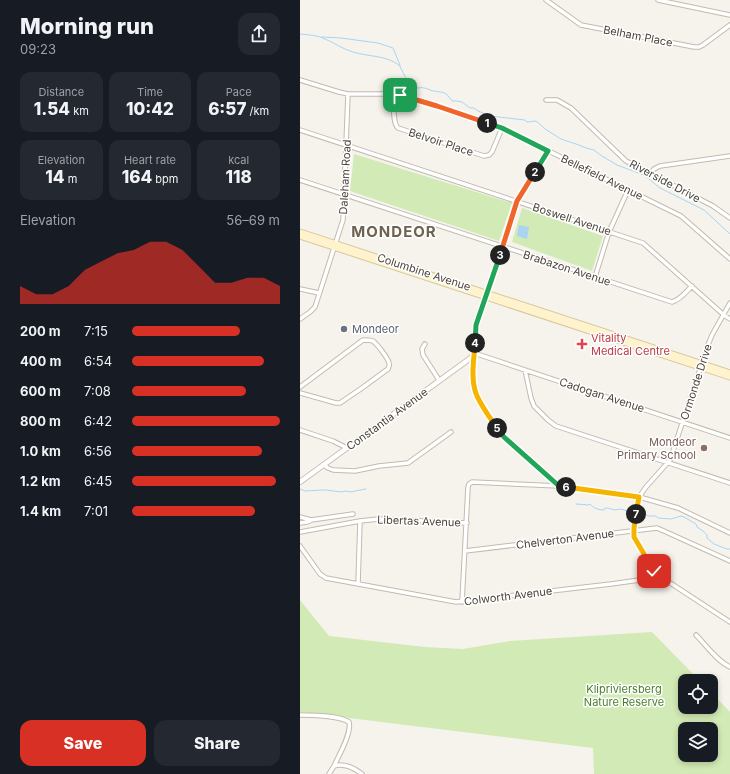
<!DOCTYPE html>
<html lang="en">
<head>
<meta charset="utf-8">
<style>
  body { margin:0; font-family:Inter,sans-serif; background:#242831; color:#f1f3f6; height:100vh; display:flex; flex-direction:column; font-size:15px; white-space:nowrap }
  * { box-sizing:border-box; margin:0 }
  p { font-size:13px; color:#9ea1a6 }
  .icon { flex:none; width:22px; height:22px; fill:none; stroke:currentColor; stroke-width:2; stroke-linecap:round; stroke-linejoin:round }
  .map { position:relative; flex:1; overflow:hidden }
  .details { display:flex; flex-direction:column; background:#171b24; width:300px }
  .details>* { flex:none }
  .tools { position:absolute; left:378px; top:674px; display:grid; gap:8px }
  .tools a { display:grid; place-items:center; width:40px; height:40px; border-radius:8px; background:#171b24; box-shadow:0 2px 6px #0003; font-size:20px }
  .pin { position:absolute; display:grid; place-items:center; width:34px; height:34px; color:#fff; margin:-17px; border-radius:8px; box-shadow:0 2px 6px #0006 }
  .km { position:absolute; width:20px; height:20px; margin:-10px; border-radius:50%; background:#222; color:#fff; font-size:11px; line-height:20px; text-align:center }
  .round { display:grid; place-items:center; flex:none; width:42px; height:42px; border-radius:12px; background:#242831 }
  .overview { display:flex; align-items:center; justify-content:space-between; height:68px; padding:0 20px }
  h1 { font-size:22px; font-weight:800; line-height:30px }
  .figures { display:grid; grid-template-columns:repeat(3,1fr); gap:6px; height:68px; padding:4px 20px }
  .figures div { display:grid; align-content:center; border-radius:10px; background:#242831; text-align:center }
  .figures b { font-size:17px; font-weight:800 }
  .figures small { font-size:11px; font-weight:400 }
  .figures p { font-size:11px }
  .chart { height:112px; padding:8px 20px }
  .chart p { display:flex; justify-content:space-between }
  .chart svg { width:100%; height:72px; margin-top:4px; fill:#d93025; opacity:.7 }
  .action { display:flex; gap:8px; margin-top:auto; padding:8px 20px }
  .action a { flex:1; height:46px; border-radius:12px; background:#d93025; color:#fff; font-size:16px; font-weight:800; line-height:46px; text-align:center }
  .action a+a { background:#242831; color:#f1f3f6 }
  ul { padding:0 20px; list-style:none; font-size:13px }
  li { display:grid; grid-template-columns:64px 48px 1fr; align-items:center; height:30px }
  li i { height:10px; border-radius:5px; background:#d93025 }
  main { display:flex; flex:1; min-height:0 }
  .map>svg:first-child { display:block }
  .green { fill:#d2eab5; fill-rule:evenodd }
  .water { fill:#a9d4f2 }
  .lines { fill:none; stroke-linecap:round; stroke-linejoin:round }
  .stream { stroke:#a9d4f2; stroke-width:1 }
  .minor-casing { stroke:#c2bbae; stroke-width:5.5 }
  .tertiary-casing { stroke:#c2bbae; stroke-width:6 }
  .secondary-casing { stroke:#d6c79b; stroke-width:7 }
  .minor { stroke:#fff; stroke-width:3.5 }
  .tertiary { stroke:#fff; stroke-width:4.5 }
  .secondary { stroke:#fff3cd; stroke-width:5 }
  .split-1-casing { stroke:#fff; stroke-width:8 }
  .split-2-casing { stroke:#fff; stroke-width:8 }
  .split-3-casing { stroke:#fff; stroke-width:8 }
  .split-4-casing { stroke:#fff; stroke-width:8 }
  .split-5-casing { stroke:#fff; stroke-width:8 }
  .split-6-casing { stroke:#fff; stroke-width:8 }
  .split-7-casing { stroke:#fff; stroke-width:8 }
  .split-8-casing { stroke:#fff; stroke-width:8 }
  .split-1 { stroke:#f0652b; stroke-width:5 }
  .split-2 { stroke:#22a559; stroke-width:5 }
  .split-3 { stroke:#f0652b; stroke-width:5 }
  .split-4 { stroke:#22a559; stroke-width:5 }
  .split-5 { stroke:#f5b400; stroke-width:5 }
  .split-6 { stroke:#22a559; stroke-width:5 }
  .split-7 { stroke:#f5b400; stroke-width:5 }
  .split-8 { stroke:#f5b400; stroke-width:5 }
  .worship-dot { fill:#6b7280; stroke:#fff; stroke-width:1.5 }
  .health-dot { fill:#e0444e; stroke:#fff; stroke-width:1.5 }
  .education-dot { fill:#8d6e63; stroke:#fff; stroke-width:1.5 }
  .labels { text-anchor:middle; stroke-width:3; stroke-linejoin:round; paint-order:stroke }
  .street-label { font-size:11px; fill:#4b4439; stroke:#fff }
  .worship-label { font-size:11px; fill:#5b616d; stroke:#fff; text-anchor:start }
  .health-label { font-size:11px; fill:#be3a42; stroke:#fff; text-anchor:start }
  .education-label { font-size:11px; fill:#785e54; stroke:#fff; text-anchor:end }
  .park-label { font-size:11px; fill:#4a7f2a; stroke:#fff }
  .district-label { font-size:15px; font-weight:bold; letter-spacing:1px; fill:#6e6250; stroke:#fff }
</style>
</head>
<body>
<main>
<section class="details">
<div class="overview"><div><h1>Morning run</h1><p>09:23</p></div><a class="round"><svg class="icon" aria-label="share" viewBox="0 0 24 24"><path d="M12 15V3M7 8l5-5 5 5M5 13v7h14v-7"/></svg></a></div>
<div class="figures">
<div><p>Distance</p><b>1.54<small> km</small></b></div>
<div><p>Time</p><b>10:42</b></div>
<div><p>Pace</p><b>6:57<small> /km</small></b></div>
</div>
<div class="figures">
<div><p>Elevation</p><b>14<small> m</small></b></div>
<div><p>Heart rate</p><b>164<small> bpm</small></b></div>
<div><p>kcal</p><b>118</b></div>
</div>
<div class="chart"><p><span>Elevation</span>56–69 m</p>
<svg viewBox="0 0 160 44" preserveAspectRatio="none"><path d="M0 44V33L10 38L20 38L30 33L40 23L50 18L60 13L70 11L80 6L90 6L100 11L110 21L120 31L130 31L140 28L150 28L160 33V44z"/></svg>
</div>
<ul>
<li><b>200 m</b>7:15<i style="width:73%"></i></li>
<li><b>400 m</b>6:54<i style="width:89%"></i></li>
<li><b>600 m</b>7:08<i style="width:77%"></i></li>
<li><b>800 m</b>6:42<i style="width:100%"></i></li>
<li><b>1.0 km</b>6:56<i style="width:88%"></i></li>
<li><b>1.2 km</b>6:45<i style="width:97%"></i></li>
<li><b>1.4 km</b>7:01<i style="width:83%"></i></li>
</ul>
<div class="action"><a>Save</a><a>Share</a></div>
</section>
<div class="map">
<svg width="430" height="774" viewBox="0 0 430 774">
  <rect width="100%" height="100%" fill="#f6f3ec"/>
  <path class="green" d="M 54,154 L 212,203 L 199,241 L 50,191 Z
    M 222,208 L 303,236 L 292,271 L 212,242 Z
    M 0,600 L 29,636 L 125,647 L 163,649 L 210,641 L 352,632 L 400,681 L 385,681 L 385,707 L 411,707 L 411,692 L 430,712 L 430,774 L 294,774 L 293,748 L 0,712 ZM 385,729 L 411,729 L 411,755 L 385,755 Z"/>
  <path class="water" d="M 219,225 L 229,227 L 227,239 L 217,236 Z"/>
  <g class="lines">
    <path class="stream" d="M 0,34 C 8,35 17,35 25,39 C 35,43 42,49 53,52 C 69,57 87,55 100,66 C 104,75 108,85 118,88 C 120,88 122,87 124,88 C 128,88 130,91 134,91 C 145,93 145,91 152,101 L 157,101 L 162,102 L 170,108 L 174,108 L 178,111 L 190,116 L 225,120 L 227,122 L 236,121 L 242,126 L 245,129 L 261,139 L 279,145 L 286,148 L 294,150 L 302,156 L 317,165 L 344,175 L 360,188 L 404,210 L 430,234
      M 22,37 L 41,38 L 78,43 L 93,48 L 100,65
      M 0,489 L 5,491 L 22,490 L 25,490 L 42,492 L 45,491 L 52,492 L 55,491 L 66,489
      M 276,504 L 288,505 L 290,504 C 293,508 299,510 304,510 L 305,508 L 307,508 L 315,510 L 321,509 L 331,512 L 335,512
      M 338,512 L 349,516 L 356,516 L 358,518 L 371,519 L 381,516 L 384,517 L 396,524 L 397,527 L 403,531 L 407,535 L 407,538 L 414,544 L 427,549 L 430,549"/>
    <g class="minor-casing">
      <path id="minor" d="M 246,0 L 281,25 L 394,47 L 399,47 L 403,45 L 430,25
        M 358,0 L 430,15
        M 0,80 L 39,92 L 48,94 L 85,94 L 100,95 L 137,106 L 202,128 L 381,216 L 430,259
        M 94,94 C 94,103 92,122 98,128 L 184,156 L 189,155 L 192,152 L 202,128
        M 246,100 L 257,100 L 271,108 L 326,161 L 413,206 L 430,218
        M 0,130 L 343,243 L 425,316 L 430,319
        M 350,174 L 354,169 L 360,166 L 430,156
        M 0,180 L 372,302 C 380,300 386,292 392,286
        M 295,277 L 309,232 L 328,190
        M 0,289 L 19,293
        M 187,293 L 217,201 L 248,151
        M 430,303 L 412,335 L 408,345 L 370,460 L 346,487 L 339,497 L 335,519 L 334,534 L 336,541 L 355,573 L 430,622
        M 0,319 L 10,312 L 15,307 L 43,220 L 48,94
        M 125,344 L 122,349 L 123,355 L 139,380
        M 174,353 L 430,438
        M 173,355 L 173,379 L 176,393 L 180,402 L 189,416 L 202,435 L 259,486
        M 225,370 L 231,398 L 234,406 L 248,420 L 256,426 L 430,483
        M 0,387 L 63,340 C 66,340 70,340 73,341 C 77,344 88,358 89,363 C 90,366 89,366 88,369 L 62,388 L 40,403 L 36,403 L 0,393
        M 0,430 L 33,441 L 47,448
        M 24,465 L 28,468 L 33,470 L 55,471 L 79,466 L 108,463 L 151,432
        M 0,517 L 11,520 L 53,514
        M 0,523 L 7,522 L 10,521
        M 0,532 L 60,521 L 79,519 L 167,523
        M 0,546 L 20,574 L 26,578 L 156,602 L 311,584 L 361,577
        M 165,551 L 357,528 L 364,531 L 430,561
        M 58,584 L 60,521
        M 162,602 L 168,487 L 169,484 L 172,482 L 259,486 L 332,495 L 378,508 L 430,533
        M 396,635 C 406,645 417,661 430,667
        M 0,715 C 12,715 40,716 49,722 C 52,733 39,755 34,766
        M 29,774 L 34,766 C 44,763 54,768 62,774"/>
    </g>
    <g class="tertiary-casing">
      <path id="tertiary" d="M 0,482 L 172,357 L 174,351 L 176,325 L 187,294"/>
    </g>
    <g class="secondary-casing">
      <path id="secondary" d="M 0,232 L 430,373
        M 0,236 L 430,377"/>
    </g>
    <use href="#minor" class="minor"/>
    <use href="#tertiary" class="tertiary"/>
    <use href="#secondary" class="secondary"/>
  </g>
  <g class="lines">
    <g class="split-1-casing">
      <path id="split-1" d="M 100,95 L 137,106 L 187,123"/>
    </g>
    <g class="split-2-casing">
      <path id="split-2" d="M 187,123 L 202,128 L 248,151 L 235,172"/>
    </g>
    <g class="split-3-casing">
      <path id="split-3" d="M 200,255 L 217,201 L 235,172"/>
    </g>
    <g class="split-4-casing">
      <path id="split-4" d="M 175,343 L 176,325 L 200,255"/>
    </g>
    <g class="split-5-casing">
      <path id="split-5" d="M 175,343 C 174,360 170,380 177,396 C 182,407 190,418 197,428"/>
    </g>
    <g class="split-6-casing">
      <path id="split-6" d="M 197,428 L 204,437 L 259,486 L 266,487"/>
    </g>
    <g class="split-7-casing">
      <path id="split-7" d="M 266,487 L 339,497 L 336,514"/>
    </g>
    <g class="split-8-casing">
      <path id="split-8" d="M 336,514 L 334,528 L 334,537 L 354,571"/>
    </g>
    <use href="#split-1" class="split-1"/>
    <use href="#split-2" class="split-2"/>
    <use href="#split-3" class="split-3"/>
    <use href="#split-4" class="split-4"/>
    <use href="#split-5" class="split-5"/>
    <use href="#split-6" class="split-6"/>
    <use href="#split-7" class="split-7"/>
    <use href="#split-8" class="split-8"/>
  </g>
  <circle class="worship-dot" cx="44" cy="329" r="4"/>
  <path class="health-dot" d="M280 338h4v4h4v4h-4v4h-4v-4h-4v-4h4z"/>
  <circle class="education-dot" cx="404" cy="448" r="4"/>
  <g class="labels">
    <g class="street-label">
      <text transform="translate(338 36) rotate(11)" y="4">Belham Place</text>
      <text transform="translate(141 142) rotate(18)" y="4">Belvoir Place</text>
      <text transform="translate(45 177) rotate(-87)" y="4">Daleham Road</text>
      <text transform="translate(302 177) rotate(26)" y="4">Bellefield Avenue</text>
      <text transform="translate(365 181) rotate(28)" y="4">Riverside Drive</text>
      <text transform="translate(272 219) rotate(18)" y="4">Boswell Avenue</text>
      <text transform="translate(267 268) rotate(18)" y="4">Brabazon Avenue</text>
      <text transform="translate(124 272) rotate(18)" y="4">Columbine Avenue</text>
      <text transform="translate(396 382) rotate(-72)" y="4">Ormonde Drive</text>
      <text transform="translate(302 395) rotate(18)" y="4">Cadogan Avenue</text>
      <text transform="translate(87 419) rotate(-36)" y="4">Constantia Avenue</text>
      <text transform="translate(119 521) rotate(2)" y="4">Libertas Avenue</text>
      <text transform="translate(265 539) rotate(-7)" y="4">Chelverton Avenue</text>
      <text transform="translate(208 596) rotate(-7)" y="4">Colworth Avenue</text>
    </g>
    <g class="worship-label">
      <text x="52" y="333">Mondeor</text>
    </g>
    <g class="health-label">
      <text x="291" y="342">Vitality<tspan x="291" dy="13">Medical Centre</tspan></text>
    </g>
    <g class="education-label">
      <text x="396" y="446">Mondeor<tspan x="396" dy="13">Primary School</tspan></text>
    </g>
    <g class="park-label">
      <text x="324" y="693">Klipriviersberg<tspan x="324" dy="13">Nature Reserve</tspan></text>
    </g>
    <g class="district-label">
      <text x="94" y="237">MONDEOR</text>
    </g>
  </g>
</svg>
<div class="tools">
<a><svg class="icon" aria-label="locate" viewBox="0 0 24 24"><circle cx="12" cy="12" r="6"/><path d="M12 2v4M12 18v4M2 12h4M18 12h4"/></svg></a>
<a><svg class="icon" aria-label="layers" viewBox="0 0 24 24"><path d="M12 4l9 5-9 5-9-5zM3 14l9 5 9-5"/></svg></a>
</div>
<div class="pin" style="left:100px;top:95px;background:#1e9e55"><svg class="icon" aria-label="arrive" viewBox="0 0 24 24"><path d="M6 21V4h12l-3 4 3 4H6"/></svg></div>
<div class="pin" style="left:354px;top:571px;background:#d93025"><svg class="icon" aria-label="check" viewBox="0 0 24 24"><path d="M5 12l5 5 9-10"/></svg></div>
<b class="km" style="left:187px;top:123px">1</b>
<b class="km" style="left:235px;top:172px">2</b>
<b class="km" style="left:200px;top:255px">3</b>
<b class="km" style="left:175px;top:343px">4</b>
<b class="km" style="left:197px;top:428px">5</b>
<b class="km" style="left:266px;top:487px">6</b>
<b class="km" style="left:336px;top:514px">7</b>
</div>
</main>
</body>
</html>
